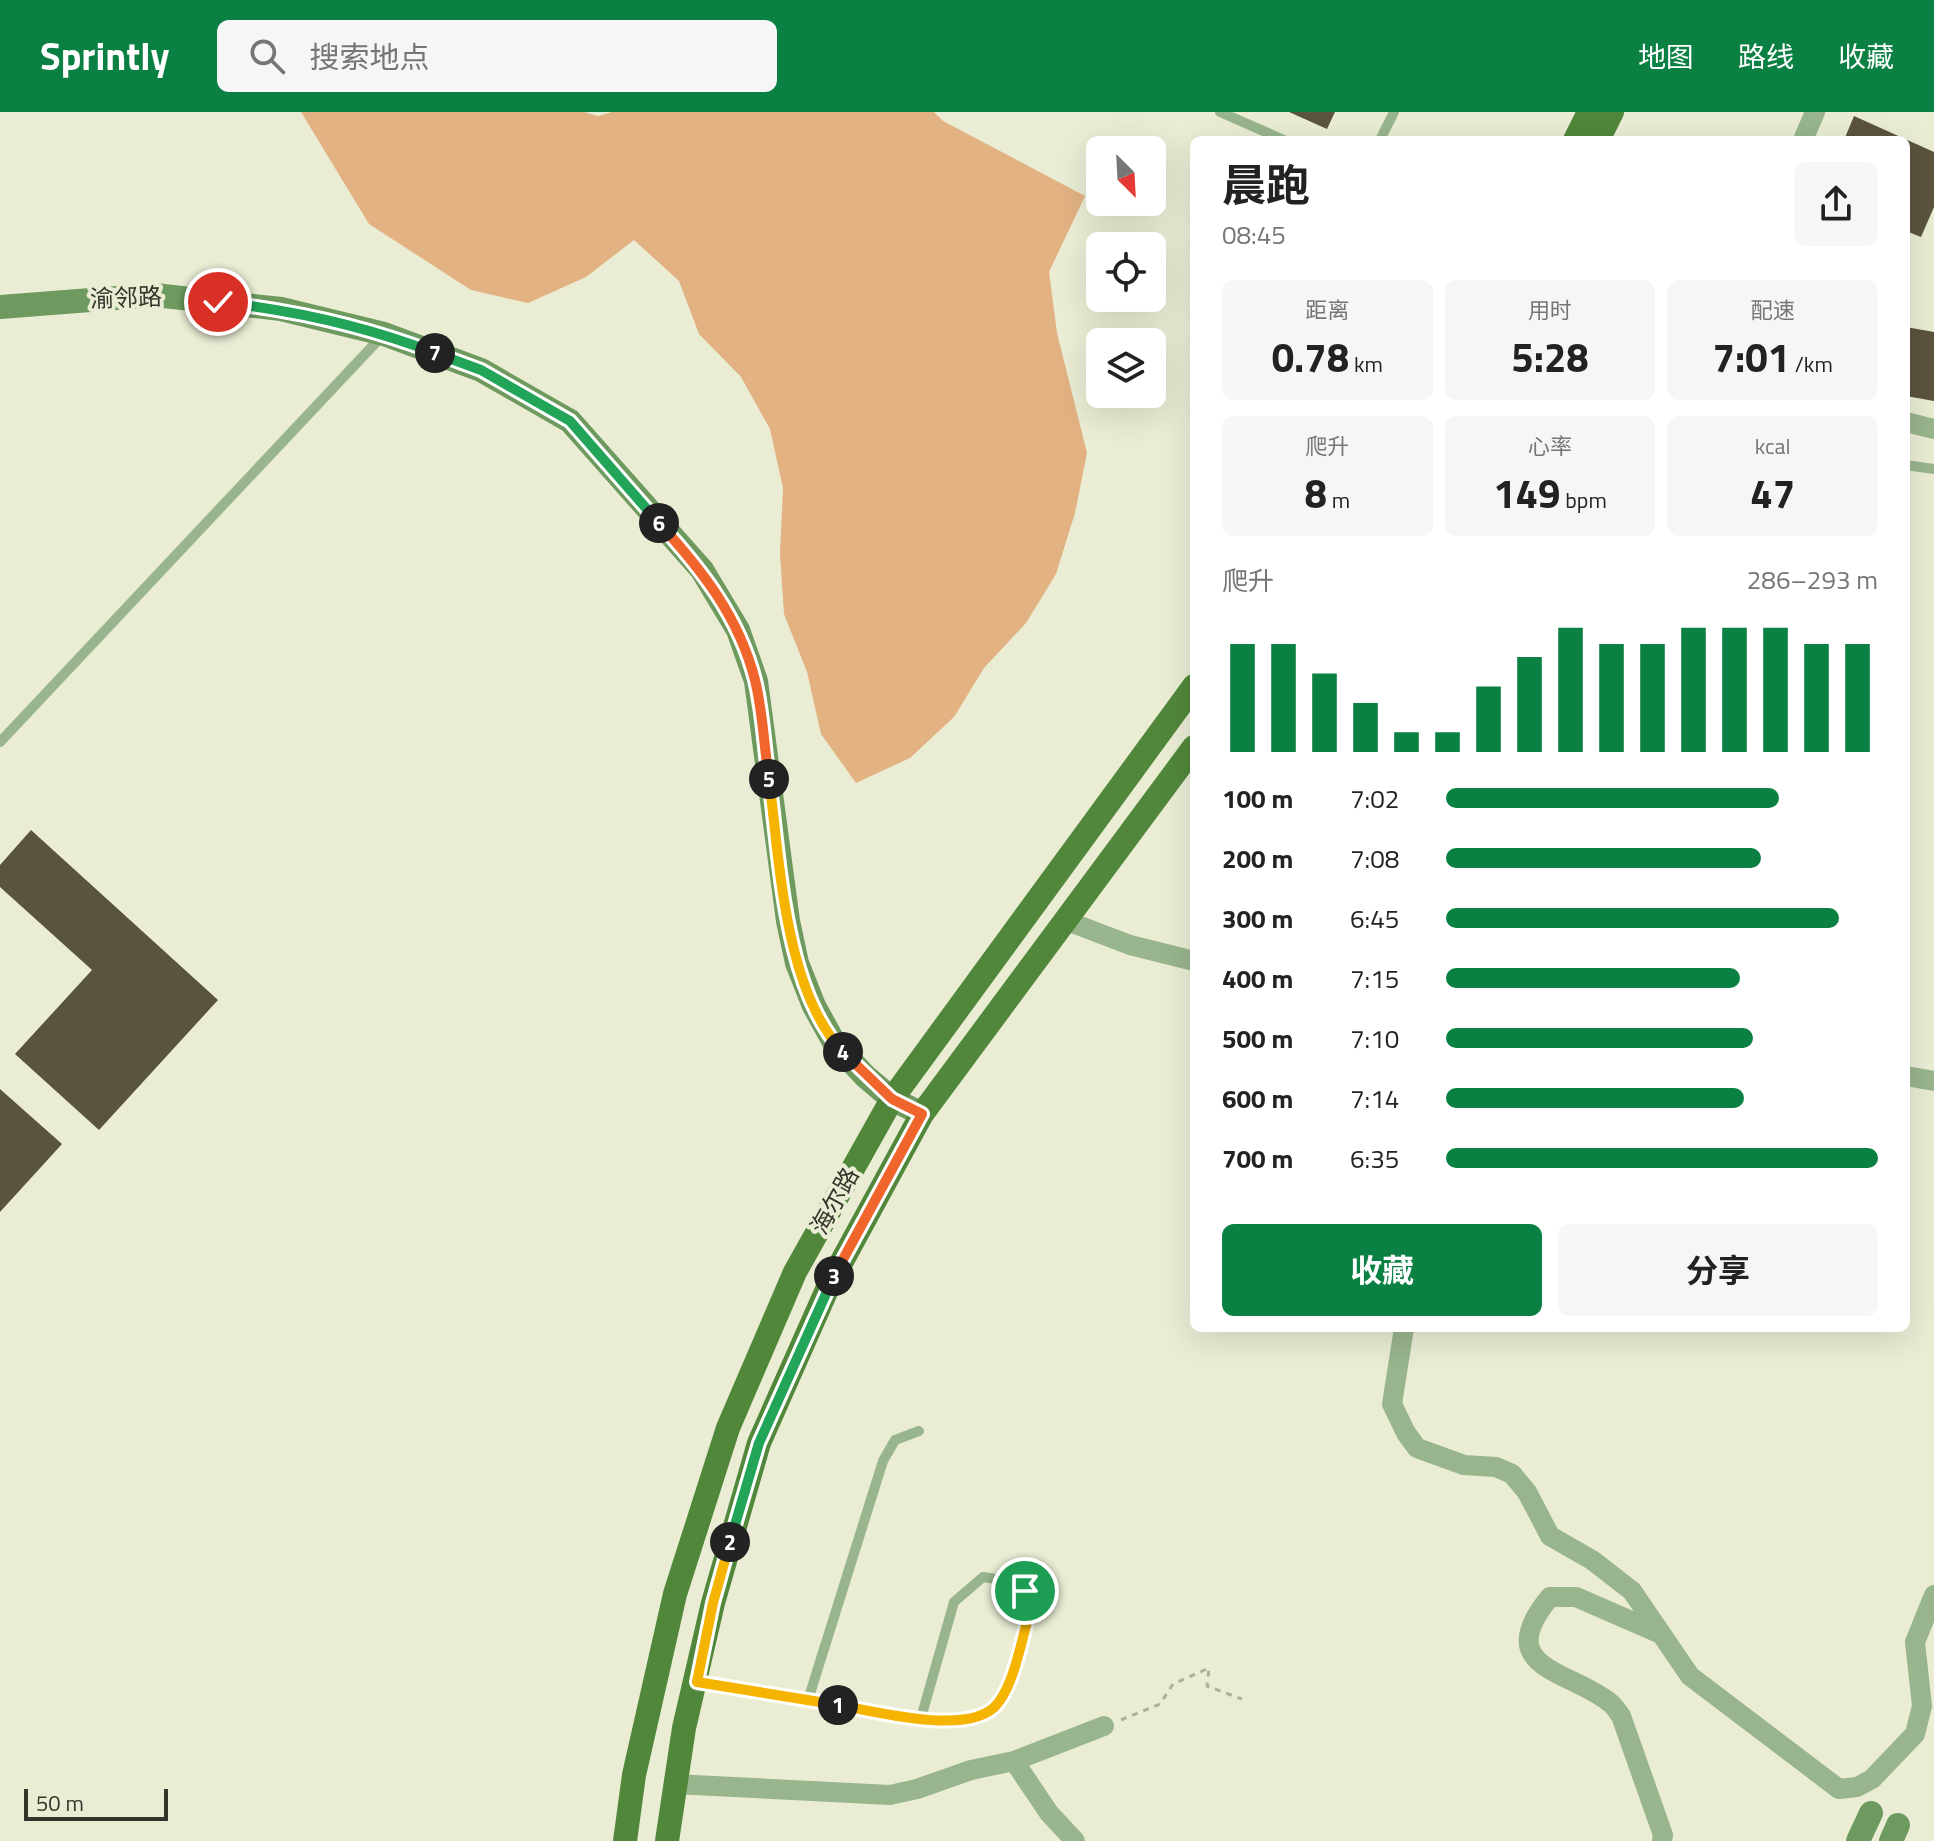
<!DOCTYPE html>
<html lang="zh">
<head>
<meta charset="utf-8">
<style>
  body { margin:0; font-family:"Titillium Web","Noto Sans SC",sans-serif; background:#f6f6f6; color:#222; height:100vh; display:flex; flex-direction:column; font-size:30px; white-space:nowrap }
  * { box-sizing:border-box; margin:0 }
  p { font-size:26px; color:#767676 }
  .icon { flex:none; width:44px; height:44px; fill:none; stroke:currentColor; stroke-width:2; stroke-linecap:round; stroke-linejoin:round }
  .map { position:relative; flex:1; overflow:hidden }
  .sheet { position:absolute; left:1190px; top:24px; width:720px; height:1196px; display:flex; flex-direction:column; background:#fff; border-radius:12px; box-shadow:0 8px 32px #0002 }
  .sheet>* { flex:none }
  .needle { width:52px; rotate:156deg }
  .fabs { position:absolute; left:1086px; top:24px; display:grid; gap:16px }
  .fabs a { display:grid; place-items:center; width:80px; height:80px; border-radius:12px; background:#fff; box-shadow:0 8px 32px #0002; font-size:40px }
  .scale { position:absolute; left:24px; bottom:20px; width:144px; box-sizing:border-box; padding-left:8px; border:4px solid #34352b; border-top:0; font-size:22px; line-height:28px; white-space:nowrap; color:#34352b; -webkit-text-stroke:6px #eaedd4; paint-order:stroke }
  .pin { position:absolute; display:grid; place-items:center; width:68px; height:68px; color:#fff; margin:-34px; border:4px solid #fff; border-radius:50%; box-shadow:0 2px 8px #0007 }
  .km { position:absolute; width:40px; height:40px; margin:-20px; border-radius:50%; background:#222; color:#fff; font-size:22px; line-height:40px; text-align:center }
  .round { display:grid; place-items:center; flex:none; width:84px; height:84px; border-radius:12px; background:#f6f6f6 }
  .head { display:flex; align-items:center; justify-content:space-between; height:136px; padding:0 32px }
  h1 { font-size:44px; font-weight:700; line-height:60px }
  .figures { display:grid; grid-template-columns:repeat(3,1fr); gap:12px; height:136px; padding:8px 32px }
  .figures div { display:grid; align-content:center; border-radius:12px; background:#f6f6f6; text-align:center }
  .figures b { font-size:40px; font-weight:700 }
  .figures small { font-size:22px; font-weight:400 }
  .figures p { font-size:22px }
  .chart { height:224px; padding:16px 32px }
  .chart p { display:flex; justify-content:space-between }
  .chart svg { width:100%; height:144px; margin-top:8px; stroke:#0b8043; stroke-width:6 }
  .primary-button { display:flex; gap:16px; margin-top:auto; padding:16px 32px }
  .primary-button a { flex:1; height:92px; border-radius:12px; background:#0b8043; color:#fff; font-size:32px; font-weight:700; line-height:92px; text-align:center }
  .primary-button a+a { background:#f6f6f6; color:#222 }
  ul { padding:0 32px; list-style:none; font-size:26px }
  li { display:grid; grid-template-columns:128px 96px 1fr; align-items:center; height:60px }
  li i { height:20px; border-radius:10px; background:#0b8043 }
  header { display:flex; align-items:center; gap:48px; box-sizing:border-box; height:112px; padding:0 40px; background:#0b8043; color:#fff }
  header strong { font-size:38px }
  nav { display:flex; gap:44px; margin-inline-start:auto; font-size:28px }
  .search { width:560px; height:72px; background:#f6f6f6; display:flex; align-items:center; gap:20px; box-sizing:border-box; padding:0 28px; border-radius:12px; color:#767676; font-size:30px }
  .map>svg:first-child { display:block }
  .forest { fill:#e2b282 }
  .building { fill:#5a533e }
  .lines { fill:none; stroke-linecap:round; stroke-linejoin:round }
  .path { stroke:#adb09c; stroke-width:3; stroke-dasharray:6 6; stroke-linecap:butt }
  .lane { stroke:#98b58d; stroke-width:10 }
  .street { stroke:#98b58d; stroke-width:20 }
  .secondary { stroke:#6e9a5f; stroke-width:24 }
  .primary { stroke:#50873a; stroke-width:24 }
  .split-1-casing { stroke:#fff; stroke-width:16 }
  .split-2-casing { stroke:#fff; stroke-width:16 }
  .split-3-casing { stroke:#fff; stroke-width:16 }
  .split-4-casing { stroke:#fff; stroke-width:16 }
  .split-5-casing { stroke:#fff; stroke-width:16 }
  .split-6-casing { stroke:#fff; stroke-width:16 }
  .split-7-casing { stroke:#fff; stroke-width:16 }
  .split-8-casing { stroke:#fff; stroke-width:16 }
  .split-1 { stroke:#f5b400; stroke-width:10 }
  .split-2 { stroke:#f5b400; stroke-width:10 }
  .split-3 { stroke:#22a559; stroke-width:10 }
  .split-4 { stroke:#f0652b; stroke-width:10 }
  .split-5 { stroke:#f5b400; stroke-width:10 }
  .split-6 { stroke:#f0652b; stroke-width:10 }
  .split-7 { stroke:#22a559; stroke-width:10 }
  .split-8 { stroke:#22a559; stroke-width:10 }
  .labels { text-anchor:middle; stroke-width:8; stroke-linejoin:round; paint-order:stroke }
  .street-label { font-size:24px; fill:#34352b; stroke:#eaedd4 }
</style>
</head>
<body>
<header>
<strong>Sprintly</strong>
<div class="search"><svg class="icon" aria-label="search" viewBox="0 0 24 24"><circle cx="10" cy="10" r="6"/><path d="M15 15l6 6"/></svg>搜索地点</div>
<nav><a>地图</a><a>路线</a><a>收藏</a></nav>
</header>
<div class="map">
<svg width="1934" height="1729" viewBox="0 0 1934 1729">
  <rect width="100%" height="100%" fill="#eaedd4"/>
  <path class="forest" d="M 301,0 L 584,0 L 598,4 L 612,0 L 934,0 L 943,9 L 1085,84 L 1049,160 L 1057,221 L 1087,341 L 1075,401 L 1056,462 L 1026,511 L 984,556 L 954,605 L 910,646 L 856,671 L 821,622 L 807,560 L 784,502 L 780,442 L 783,376 L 770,317 L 741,265 L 699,222 L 679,169 L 634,128 L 586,165 L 528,191 L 471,178 L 369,112 Z"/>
  <path class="building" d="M 1289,0 L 1335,0 L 1327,17 Z
    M 1854,4 L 1934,40 L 1934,95 L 1921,125 L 1906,119 L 1906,28 L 1844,28 Z
    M 1906,215 L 1934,220 L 1934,289 L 1906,284 Z
    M 31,718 L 218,888 L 99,1018 L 15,942 L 92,858 L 0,775 L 0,753 Z
    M 0,977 L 62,1032 L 0,1100 Z"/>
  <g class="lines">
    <path class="path" d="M 1121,1608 L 1160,1592 L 1173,1572 L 1209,1556 L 1207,1574 L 1242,1587"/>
    <path class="lane" d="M 1220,0 L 1284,28
      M 1380,28 L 1394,0
      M 1906,353 L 1934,357
      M 0,630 L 383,223
      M 697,1570 L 921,1606 C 1014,1621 1011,1562 1032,1492 C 1020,1469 1007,1468 983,1465 L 954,1490 L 921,1606
      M 808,1588 L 883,1349 L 895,1328 L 919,1319"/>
    <path class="street" d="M 1803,28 L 1815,0
      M 1906,310 L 1934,317
      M 1067,809 L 1130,833 L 1194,849
      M 1906,964 L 1934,969
      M 1404,1216 L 1392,1292 L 1406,1321 L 1417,1336 L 1464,1353 L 1496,1355 L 1512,1362 L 1527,1380 L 1550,1424 L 1592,1448 L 1632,1479 L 1690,1564 L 1839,1677 L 1857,1675 L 1872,1667 L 1915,1622 L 1922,1594 L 1915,1530 L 1934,1483
      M 1661,1522 L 1576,1485 L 1550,1485 C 1491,1556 1568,1558 1609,1590 C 1614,1593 1617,1599 1621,1604 L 1663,1723 L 1662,1729
      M 1014,1649 L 1049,1701 L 1075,1729
      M 674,1672 L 890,1683 L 917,1677 L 971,1658 L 1014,1649 L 1104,1614"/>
    <path class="secondary" d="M 0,195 L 155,183 L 281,197 L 384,222 L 481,258 L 570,309 L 702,458 L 738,518 L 756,569 L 788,809 L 797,851 L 814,894 L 835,932 L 865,964 L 892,987 L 922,1002
      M 1858,1729 L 1871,1701
      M 1891,1729 L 1898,1713"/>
    <path class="primary" d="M 1575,28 L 1589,0
      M 1598,28 L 1612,0
      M 625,1729 L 634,1663 L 675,1482 L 728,1316 L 795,1160 L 892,987 L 1194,574
      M 667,1729 L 684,1616 L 713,1491 L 759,1331 L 829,1173 L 922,1002 L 1194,635"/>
  </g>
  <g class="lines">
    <g class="split-1-casing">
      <path id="split-1" d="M 838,1593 C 876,1599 972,1626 998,1591 C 1016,1568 1023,1520 1032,1492 L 1025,1479"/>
    </g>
    <g class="split-2-casing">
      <path id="split-2" d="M 730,1430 L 713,1491 L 697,1570 L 838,1593"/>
    </g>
    <g class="split-3-casing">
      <path id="split-3" d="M 730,1430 L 759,1331 L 834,1164"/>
    </g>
    <g class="split-4-casing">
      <path id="split-4" d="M 834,1164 L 922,1002 L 892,987 L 843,940"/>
    </g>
    <g class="split-5-casing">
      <path id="split-5" d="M 769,667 C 780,749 784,877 843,940"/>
    </g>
    <g class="split-6-casing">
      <path id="split-6" d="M 659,411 C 702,458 739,505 755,568 C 763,600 764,635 769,667"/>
    </g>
    <g class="split-7-casing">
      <path id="split-7" d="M 435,241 L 481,258 L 570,309 L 659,411"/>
    </g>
    <g class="split-8-casing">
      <path id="split-8" d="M 218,190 C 293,198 365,214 435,241"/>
    </g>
    <use href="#split-1" class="split-1"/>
    <use href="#split-2" class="split-2"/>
    <use href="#split-3" class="split-3"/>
    <use href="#split-4" class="split-4"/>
    <use href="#split-5" class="split-5"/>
    <use href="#split-6" class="split-6"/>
    <use href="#split-7" class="split-7"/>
    <use href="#split-8" class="split-8"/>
  </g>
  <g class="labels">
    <g class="street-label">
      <text transform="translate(126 186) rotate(-2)" y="8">渝邻路</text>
      <text transform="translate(835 1089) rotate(-61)" y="8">海尔路</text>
    </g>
  </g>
</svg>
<div class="fabs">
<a><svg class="needle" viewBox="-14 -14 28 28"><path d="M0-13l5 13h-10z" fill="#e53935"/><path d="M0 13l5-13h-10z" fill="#767676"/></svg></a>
<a><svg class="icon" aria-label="locate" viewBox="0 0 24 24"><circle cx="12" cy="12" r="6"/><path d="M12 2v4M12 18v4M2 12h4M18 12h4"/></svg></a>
<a><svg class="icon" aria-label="layers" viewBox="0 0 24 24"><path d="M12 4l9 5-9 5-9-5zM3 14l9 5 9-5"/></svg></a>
</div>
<div class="scale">50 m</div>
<div class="pin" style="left:1025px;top:1479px;background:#1e9e55"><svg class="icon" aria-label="arrive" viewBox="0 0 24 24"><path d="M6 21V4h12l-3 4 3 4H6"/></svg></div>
<div class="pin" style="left:218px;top:190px;background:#d93025"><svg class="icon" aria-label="check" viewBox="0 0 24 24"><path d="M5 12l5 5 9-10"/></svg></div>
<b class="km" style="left:838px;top:1593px">1</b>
<b class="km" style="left:730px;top:1430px">2</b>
<b class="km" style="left:834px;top:1164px">3</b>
<b class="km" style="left:843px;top:940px">4</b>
<b class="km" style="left:769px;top:667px">5</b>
<b class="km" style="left:659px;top:411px">6</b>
<b class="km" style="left:435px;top:241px">7</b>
<section class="sheet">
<div class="head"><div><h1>晨跑</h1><p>08:45</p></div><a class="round"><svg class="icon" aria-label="share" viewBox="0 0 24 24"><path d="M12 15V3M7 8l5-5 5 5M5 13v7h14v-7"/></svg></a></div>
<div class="figures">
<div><p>距离</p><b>0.78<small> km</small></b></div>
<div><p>用时</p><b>5:28</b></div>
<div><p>配速</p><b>7:01<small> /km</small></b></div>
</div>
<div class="figures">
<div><p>爬升</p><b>8<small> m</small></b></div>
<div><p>心率</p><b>149<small> bpm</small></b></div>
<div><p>kcal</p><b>47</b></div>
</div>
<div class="chart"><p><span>爬升</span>286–293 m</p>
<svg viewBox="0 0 160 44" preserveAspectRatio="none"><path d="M5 44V11M15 44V11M25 44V20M35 44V29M45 44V38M55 44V38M65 44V24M75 44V15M85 44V6M95 44V11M105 44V11M115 44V6M125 44V6M135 44V6M145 44V11M155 44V11"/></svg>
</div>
<ul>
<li><b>100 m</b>7:02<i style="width:77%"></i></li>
<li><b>200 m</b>7:08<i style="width:73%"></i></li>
<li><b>300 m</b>6:45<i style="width:91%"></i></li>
<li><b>400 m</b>7:15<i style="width:68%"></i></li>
<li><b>500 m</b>7:10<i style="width:71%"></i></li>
<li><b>600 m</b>7:14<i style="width:69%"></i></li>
<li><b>700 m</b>6:35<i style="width:100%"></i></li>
</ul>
<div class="primary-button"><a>收藏</a><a>分享</a></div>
</section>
</div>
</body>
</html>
